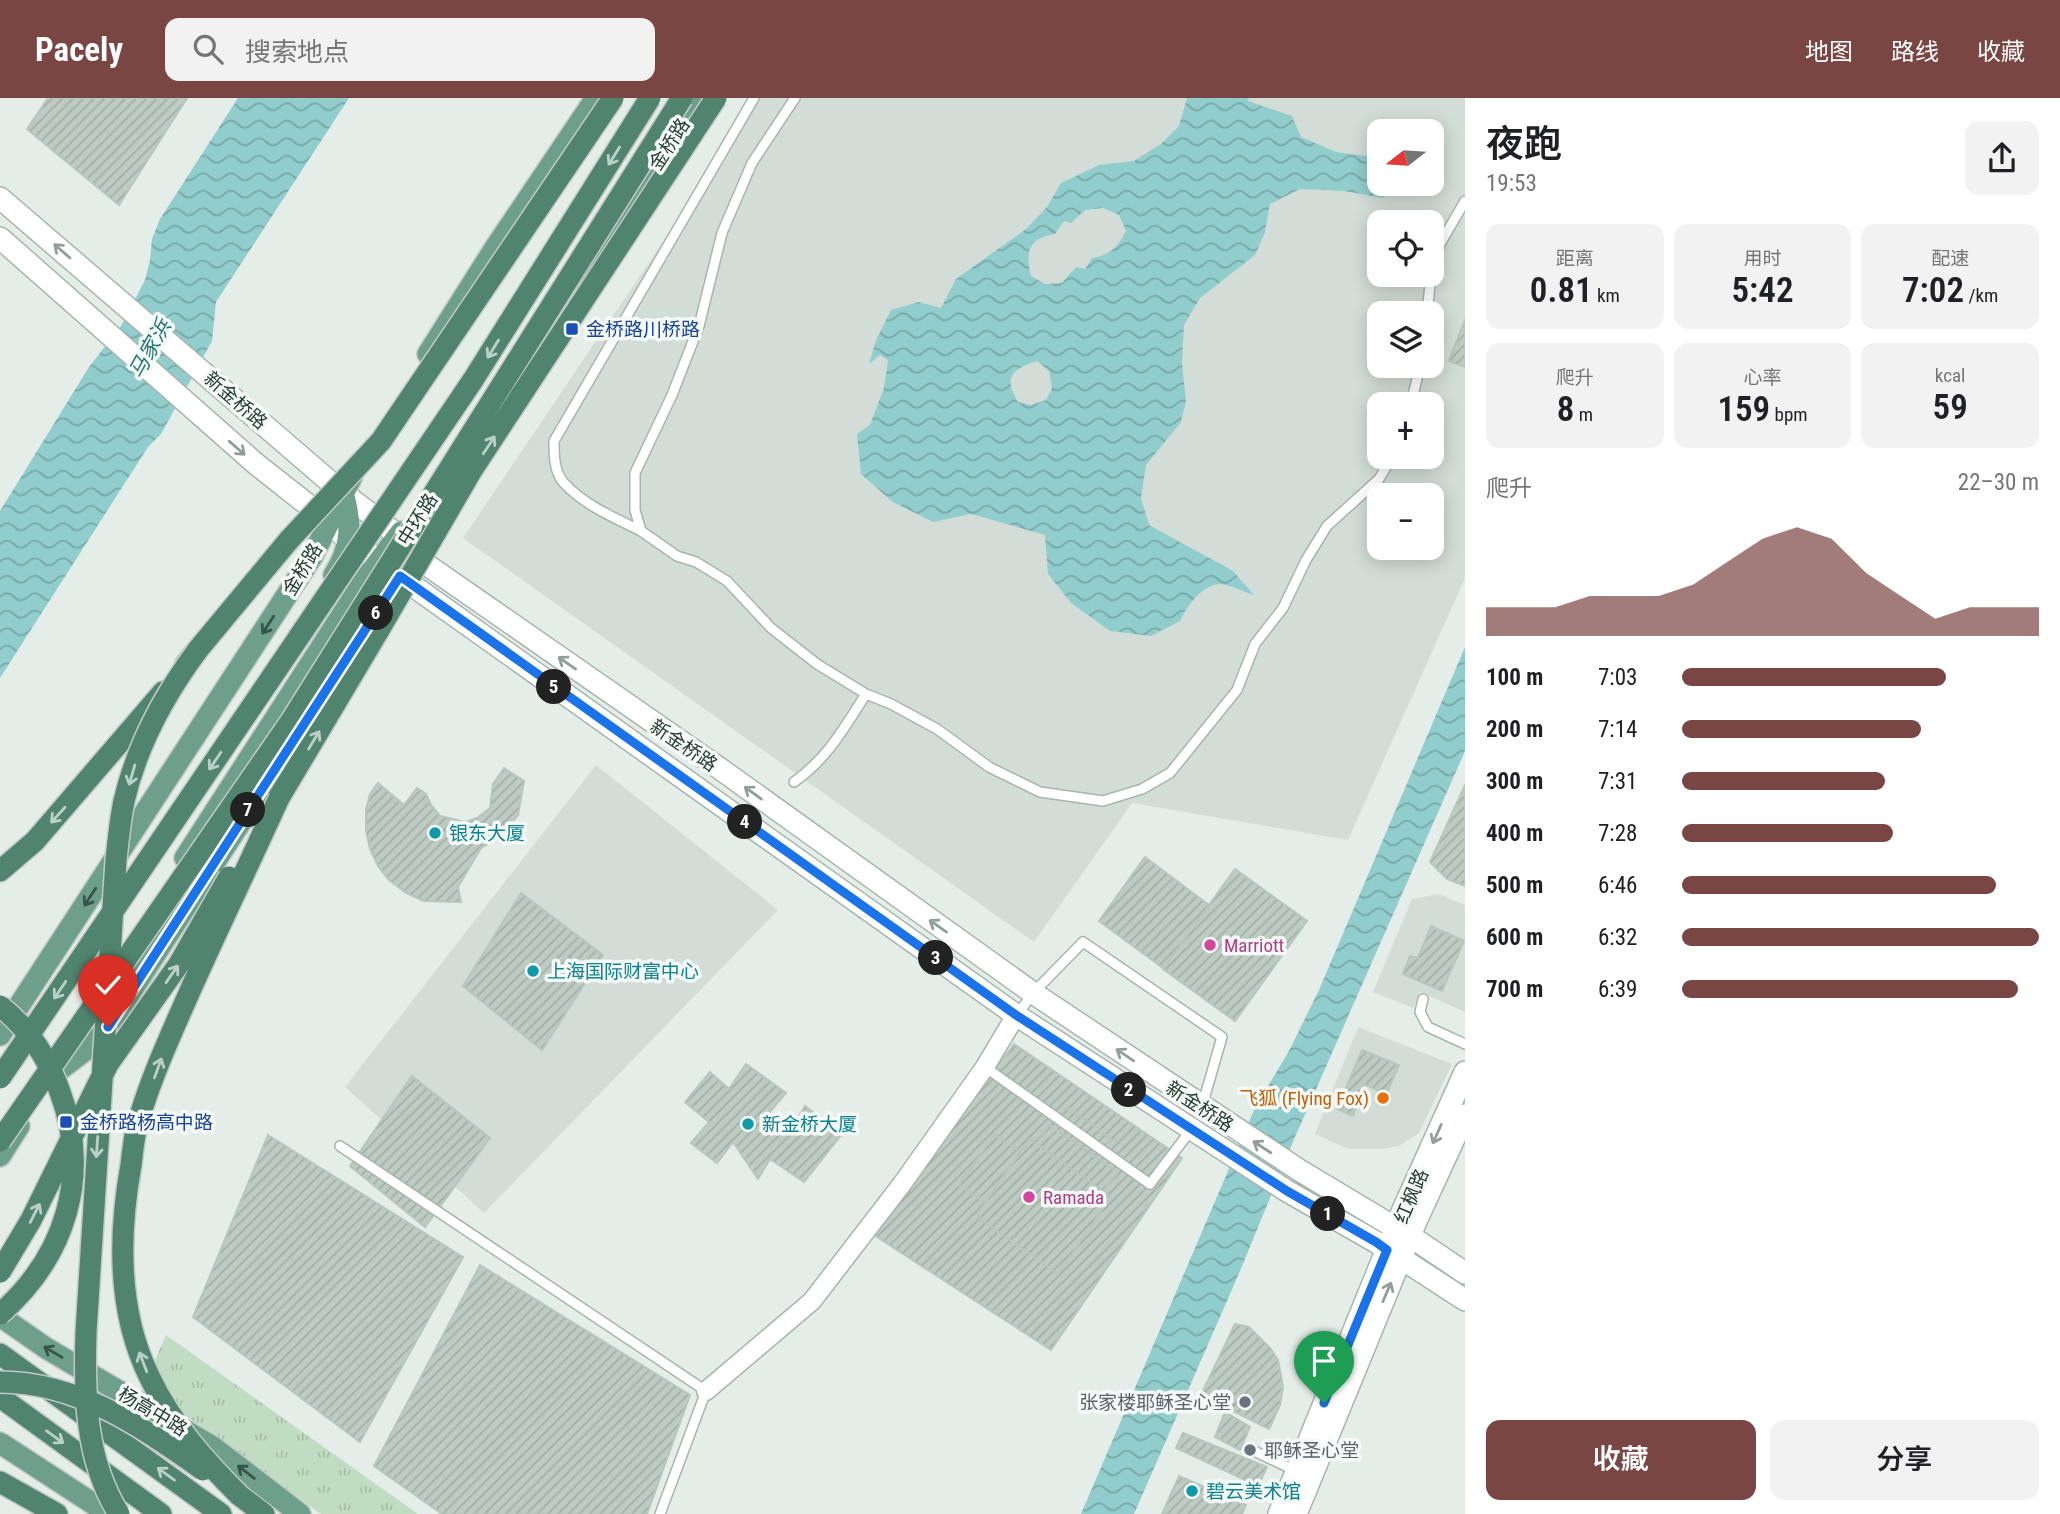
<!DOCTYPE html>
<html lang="zh">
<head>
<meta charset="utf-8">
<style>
  body { margin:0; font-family:"Roboto Condensed","Noto Sans SC",sans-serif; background:#f2f2f2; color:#202124; height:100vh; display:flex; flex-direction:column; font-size:26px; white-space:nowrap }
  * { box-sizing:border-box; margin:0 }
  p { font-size:23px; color:#757577 }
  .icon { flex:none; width:38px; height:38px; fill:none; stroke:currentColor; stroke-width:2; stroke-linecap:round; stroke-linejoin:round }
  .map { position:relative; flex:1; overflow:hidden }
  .panel { display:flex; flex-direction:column; background:#fff; width:595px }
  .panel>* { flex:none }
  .needle { width:46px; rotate:253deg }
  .fabs { position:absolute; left:1367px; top:21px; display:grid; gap:14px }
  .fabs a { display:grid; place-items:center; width:77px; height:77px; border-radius:14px; background:#fff; box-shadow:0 4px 18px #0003; font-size:35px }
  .pin { position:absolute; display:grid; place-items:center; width:60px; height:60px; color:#fff; margin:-72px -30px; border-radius:50% 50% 50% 0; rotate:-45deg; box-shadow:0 0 7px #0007 }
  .pin .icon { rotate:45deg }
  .km { position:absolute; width:35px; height:35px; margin:-18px; border-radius:50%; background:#222; color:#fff; font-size:19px; line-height:35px; text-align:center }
  .round { display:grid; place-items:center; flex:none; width:74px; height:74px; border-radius:14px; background:#f2f2f2 }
  .summary { display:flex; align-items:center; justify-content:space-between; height:119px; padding:0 21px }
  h1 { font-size:38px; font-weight:600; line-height:52px }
  .figures { display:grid; grid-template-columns:repeat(3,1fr); gap:10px; height:119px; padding:7px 21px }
  .figures div { display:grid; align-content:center; border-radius:14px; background:#f2f2f2; text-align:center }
  .figures b { font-size:35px; font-weight:600 }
  .figures small { font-size:19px; font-weight:400 }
  .figures p { font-size:19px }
  .chart { height:196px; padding:14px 21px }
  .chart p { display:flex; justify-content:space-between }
  .chart svg { width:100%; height:126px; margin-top:7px; fill:#7a4643; opacity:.7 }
  .action { display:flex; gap:14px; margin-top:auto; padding:14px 21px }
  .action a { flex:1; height:80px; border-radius:14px; background:#7a4643; color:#fff; font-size:28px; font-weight:600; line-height:80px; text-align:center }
  .action a+a { background:#f2f2f2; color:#202124 }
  ul { padding:0 21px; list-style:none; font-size:23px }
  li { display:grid; grid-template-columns:112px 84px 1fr; align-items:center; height:52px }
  li i { height:18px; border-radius:9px; background:#7a4643 }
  header { display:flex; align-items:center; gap:42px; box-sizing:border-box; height:98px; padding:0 35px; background:#7a4643; color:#fff }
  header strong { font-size:33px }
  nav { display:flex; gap:38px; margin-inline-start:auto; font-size:24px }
  .search { width:490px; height:63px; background:#f2f2f2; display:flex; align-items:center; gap:18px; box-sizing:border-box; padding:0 24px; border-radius:14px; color:#757577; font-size:26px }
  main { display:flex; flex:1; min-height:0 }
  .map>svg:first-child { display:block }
  .built { fill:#d3ddd7; fill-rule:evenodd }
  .grass { fill:url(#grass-tufts) }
  .water { fill:url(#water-waves); fill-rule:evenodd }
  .building { fill:url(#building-hatch); stroke:#b8c6be; stroke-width:2 }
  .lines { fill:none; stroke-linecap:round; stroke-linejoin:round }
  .service-casing { stroke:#a8b5ae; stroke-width:12 }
  .minor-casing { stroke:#a8b5ae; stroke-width:21 }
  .tertiary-casing { stroke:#a8b5ae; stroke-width:24 }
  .primary-casing { stroke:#c2c9c6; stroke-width:24 }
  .trunk-casing { stroke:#c2c9c6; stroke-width:24 }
  .service { stroke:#fff; stroke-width:9 }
  .minor { stroke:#fff; stroke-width:18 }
  .tertiary { stroke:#fff; stroke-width:21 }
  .primary { stroke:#6d9f8a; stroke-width:21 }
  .trunk { stroke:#50846f; stroke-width:21 }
  .trunk-bridge-casing { stroke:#c2c9c6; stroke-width:24; stroke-linecap:butt }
  .trunk-bridge { stroke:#50846f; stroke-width:21 }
  .oneway { stroke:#bbd0c7 }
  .oneway2 { stroke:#929e99 }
  .oneway3 { stroke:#375649 }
  .route-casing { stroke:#fff; stroke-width:14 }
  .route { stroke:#1a73e8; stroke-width:9 }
  .transit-dot { fill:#1a4fb4; stroke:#f5f9f7; stroke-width:2.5 }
  .culture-dot { fill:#0f9aa8; stroke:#f5f9f7; stroke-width:2.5 }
  .hotel-dot { fill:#d1479c; stroke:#f5f9f7; stroke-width:2.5 }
  .food-dot { fill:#e8710a; stroke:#f5f9f7; stroke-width:2.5 }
  .worship-dot { fill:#6b7280; stroke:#f5f9f7; stroke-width:2.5 }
  .labels { text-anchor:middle; stroke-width:7; stroke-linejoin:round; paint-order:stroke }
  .street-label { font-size:19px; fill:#253d33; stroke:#f5f9f7 }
  .transit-label { font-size:19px; fill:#164399; stroke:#f5f9f7; text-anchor:start }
  .culture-label { font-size:19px; fill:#0d838f; stroke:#f5f9f7; text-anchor:start }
  .hotel-label { font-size:19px; fill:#b23c85; stroke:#f5f9f7; text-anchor:start }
  .food-label { font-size:19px; fill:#c56008; stroke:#f5f9f7; text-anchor:end }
  .worship-label { font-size:19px; fill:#5b616d; stroke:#f5f9f7; text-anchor:end }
  .water-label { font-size:21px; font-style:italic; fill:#247575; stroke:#f5f9f7 }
</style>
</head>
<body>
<header>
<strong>Pacely</strong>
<div class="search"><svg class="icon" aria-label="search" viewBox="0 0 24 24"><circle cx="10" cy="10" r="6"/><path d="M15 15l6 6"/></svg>搜索地点</div>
<nav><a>地图</a><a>路线</a><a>收藏</a></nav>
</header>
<main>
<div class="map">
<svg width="1465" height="1416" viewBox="0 0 1465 1416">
  <defs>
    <pattern id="grass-tufts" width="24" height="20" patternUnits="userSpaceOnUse" patternTransform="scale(1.75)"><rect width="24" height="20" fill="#c0dcc3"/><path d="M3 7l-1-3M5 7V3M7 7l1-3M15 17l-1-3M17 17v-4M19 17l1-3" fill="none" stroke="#a5bea8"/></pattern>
    <pattern id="water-waves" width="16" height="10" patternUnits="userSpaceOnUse" patternTransform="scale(1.75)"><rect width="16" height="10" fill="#92cdcd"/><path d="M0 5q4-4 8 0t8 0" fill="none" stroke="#77a8a7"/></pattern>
    <pattern id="building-hatch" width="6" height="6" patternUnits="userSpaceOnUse" patternTransform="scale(1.75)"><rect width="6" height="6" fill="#bdcbc3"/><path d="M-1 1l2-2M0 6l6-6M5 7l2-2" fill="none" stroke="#a2afa8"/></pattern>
  </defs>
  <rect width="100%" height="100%" fill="#e5ede8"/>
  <path class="built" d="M 760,0 L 1465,0 L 1465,480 L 1348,742 L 1132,705 L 1034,844 L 463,440 ZM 1379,33 L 1432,33 L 1432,86 L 1379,86 ZM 1379,124 L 1432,124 L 1432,177 L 1379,177 ZM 1379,215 L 1432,215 L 1432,268 L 1379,268 ZM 1379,306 L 1432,306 L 1432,359 L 1379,359 ZM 1379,397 L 1432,397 L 1432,450 L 1379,450 Z
    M 596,667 L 778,812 L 484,1115 L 345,989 Z
    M 1439,796 L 1465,807 L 1465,914 L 1420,894 L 1413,910 L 1373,894 L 1412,801 Z
    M 1358,929 L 1452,966 L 1419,1035 L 1399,1048 L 1382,1051 L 1348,1051 L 1315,1036 Z"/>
  <path class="grass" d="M 166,1237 L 418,1416 L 321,1416 L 144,1287 Z"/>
  <path class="water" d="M 238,0 L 349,0 L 216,204 L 212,243 L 161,336 L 148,349 L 0,580 L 0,413 L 89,269 L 121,228 L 145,182 L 150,162 L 152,141 L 160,121 Z
    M 1187,0 L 1249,0 L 1248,3 L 1292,18 L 1301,39 L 1336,54 L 1379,60 L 1379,86 L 1390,86 L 1383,100 L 1344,93 L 1300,91 L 1270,106 L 1265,134 L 1255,157 L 1200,200 L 1184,227 L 1182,265 L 1186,303 L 1181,324 L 1146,367 L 1141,400 L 1149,427 L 1233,473 L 1254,497 C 1244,494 1231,487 1221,486 C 1202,486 1187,508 1180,523 L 1151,538 L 1110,533 L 1071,505 L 1048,476 L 1045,437 L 971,416 L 933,424 L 893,404 L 861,376 L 857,336 L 870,327 L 884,290 L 888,262 L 880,257 L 869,266 L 876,242 L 891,212 L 919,204 L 941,210 L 956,181 L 1026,131 L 1047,109 L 1061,85 L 1099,67 L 1134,63 L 1162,45 L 1179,28 ZM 1103,110 L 1119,117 L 1126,133 C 1118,149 1110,157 1092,160 L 1085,171 L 1076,169 L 1062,185 L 1045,186 L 1031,178 C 1025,155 1028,140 1055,136 L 1064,123 L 1071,125 L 1085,112 ZM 1037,263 L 1049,273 L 1052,290 L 1046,302 L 1031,307 L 1018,304 C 1003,279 1011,272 1037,263 Z
    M 1465,549 L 1465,653 L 1295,1039 L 1240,1173 L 1134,1416 L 1081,1416 L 1255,1010 L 1289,953 L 1319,892 Z"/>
  <path class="building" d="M 48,0 L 187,0 L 119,107 L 27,31 Z
    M 1465,221 L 1465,269 L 1449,263 Z
    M 504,670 L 524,683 L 518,717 L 502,738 L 481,750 L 458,789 L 461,804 L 424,803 L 406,795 L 389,782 L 378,768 L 370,751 L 366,733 L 366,712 L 370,696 L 378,685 L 404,707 L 417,690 L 426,696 L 431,707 L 440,718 L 465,724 L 477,720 L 490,710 L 493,686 Z
    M 1465,687 L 1465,788 L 1447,781 L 1430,764 Z
    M 1145,759 L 1209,807 L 1235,771 L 1307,823 L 1235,923 L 1099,823 Z
    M 1235,771 L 1307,823 L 1235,923 L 1163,871 Z
    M 521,795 L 603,857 L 542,952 L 463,888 Z
    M 1431,828 L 1464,843 L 1442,893 L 1403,876 L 1410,858 L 1418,860 Z
    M 1014,946 L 1182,1060 L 1051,1252 L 874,1137 Z
    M 1362,952 L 1399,967 L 1386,997 L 1365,986 L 1353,1018 L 1337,1011 Z
    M 746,966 L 786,995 L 768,1016 L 793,1029 L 805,1008 L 842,1036 L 804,1084 L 770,1061 L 758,1081 L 733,1044 L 717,1065 L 691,1045 L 709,1024 L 685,1004 L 710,974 L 729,991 Z
    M 412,978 L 490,1040 L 425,1129 L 350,1068 Z
    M 1070,1010 L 1111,1041 L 1097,1060 L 1056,1031 Z
    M 1049,1027 L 1118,1074 L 1103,1093 L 1036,1046 Z
    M 995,1036 L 1020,1054 L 985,1104 L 959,1087 Z
    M 268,1037 L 463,1159 L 360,1344 L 193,1219 Z
    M 1030,1041 L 1111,1099 L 1058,1176 L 976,1118 Z
    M 480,1167 L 690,1297 L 647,1416 L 442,1416 L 374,1368 Z
    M 1235,1226 L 1249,1229 L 1270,1250 L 1278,1262 L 1283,1289 L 1280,1307 L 1269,1331 L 1201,1297 Z
    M 1225,1314 L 1250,1329 L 1240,1352 L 1215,1339 Z
    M 1183,1335 L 1267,1369 L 1258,1388 L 1176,1350 Z
    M 1179,1378 L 1246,1407 L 1242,1416 L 1162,1416 Z"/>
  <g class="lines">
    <g class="service-casing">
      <path id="service" d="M 795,0 L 752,65 L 722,135 L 699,228 L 672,297 L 635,375 L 635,412 L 641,433 L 677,458 L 696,464 L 727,483 L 771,530 L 817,566 L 866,596 L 891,606 L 937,631 L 989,669 L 1040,694 L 1103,703 L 1142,691 L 1170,675 L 1237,592 L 1255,546 L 1283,510 L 1306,462 L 1327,428 L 1379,381 L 1392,359
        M 1432,175 L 1440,146 L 1465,103
        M 1427,215 L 1431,177
        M 1411,306 L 1420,268
        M 641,433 C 615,420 584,407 564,385 C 554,374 554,357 554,343 L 754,0
        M 794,684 C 828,660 844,630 866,596
        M 1423,901 L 1420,914 L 1428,929 L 1465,946
        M 1017,917 L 1033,895 L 1083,844 L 1222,939 L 1202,1008
        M 985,969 L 1150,1086 L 1191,1032
        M 340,1048 L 706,1293 L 660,1416
        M 1254,1353 L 1296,1373"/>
    </g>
    <g class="minor-casing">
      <path id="minor" d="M 706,1293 L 812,1203 L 902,1086 L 985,969 L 1016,917"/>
    </g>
    <g class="tertiary-casing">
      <path id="tertiary" d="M 0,100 L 343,395 L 399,438 L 427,467 L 712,665 L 1033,895 L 1299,1072 L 1419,1144 L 1465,1175
        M 0,140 L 256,366 L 308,407 L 328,426 L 416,490 L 1016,917 L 1287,1093 L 1376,1144 L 1465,1202
        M 1279,1416 L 1402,1114 L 1465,974
        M 1296,1416 L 1417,1121 L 1465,1017"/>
    </g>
    <g class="primary-casing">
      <path id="primary" d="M 576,188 L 700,0
        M 428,256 L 495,150 L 596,0
        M 334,477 C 352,449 352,426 343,395
        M 185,760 L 366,480 L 401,434
        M 0,937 L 313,457 L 352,378
        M 54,976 L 87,951 L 108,929 L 400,478 L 399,443
        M 0,1058 L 19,1028
        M 0,1218 L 46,1250 L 213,1349 L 300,1416
        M 0,1345 L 109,1416"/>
    </g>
    <g class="trunk-casing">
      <path id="trunk" d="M 186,566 L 289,442
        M 279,700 L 379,532
        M 0,773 L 35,743 L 163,594
        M 0,1256 L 221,1416
        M 0,1299 L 161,1416
        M 0,1384 L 57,1416
        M 239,1397 L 264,1416"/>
    </g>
    <use href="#service" class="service"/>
    <use href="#minor" class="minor"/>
    <use href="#tertiary" class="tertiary"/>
    <use href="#primary" class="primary"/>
    <use href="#trunk" class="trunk"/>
    <g class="trunk-bridge-casing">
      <path id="trunk-bridge" d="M 289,442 L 381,343 L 613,0
        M 379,532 L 472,372 L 716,0
        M 0,908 C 28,930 48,960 60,994 C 91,1077 66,1158 0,1216
        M 0,980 L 473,282 L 650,0
        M 0,1043 L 291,623 L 682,0
        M 0,1174 L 31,1122 L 108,966 L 179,866 L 229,779
        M 0,1284 C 77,1284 143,1329 203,1372
        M 239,1397 C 204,1362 172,1326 150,1280 C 117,1214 118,1139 131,1067 C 133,1052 134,1035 139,1021 C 152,977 172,934 190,893 C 219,828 250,764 279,700
        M 119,1416 C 85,1362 84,1296 86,1234 L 116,762 C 118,743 120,722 124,703 C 137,647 163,599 197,553"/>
    </g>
    <use href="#trunk-bridge" class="trunk-bridge"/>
  </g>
  <defs><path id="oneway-shaft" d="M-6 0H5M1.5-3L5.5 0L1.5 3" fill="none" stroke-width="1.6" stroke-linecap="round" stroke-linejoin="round" transform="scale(1.75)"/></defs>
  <g class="oneway">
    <use href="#oneway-shaft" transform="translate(614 58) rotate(122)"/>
    <use href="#oneway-shaft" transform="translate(493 251) rotate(122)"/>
    <use href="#oneway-shaft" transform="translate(489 347) rotate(-57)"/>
    <use href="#oneway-shaft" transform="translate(314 642) rotate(-59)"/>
    <use href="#oneway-shaft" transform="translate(215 663) rotate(124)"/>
    <use href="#oneway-shaft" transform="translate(132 677) rotate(106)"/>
    <use href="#oneway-shaft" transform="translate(58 717) rotate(132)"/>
    <use href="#oneway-shaft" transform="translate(172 876) rotate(-55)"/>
    <use href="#oneway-shaft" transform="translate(60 892) rotate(124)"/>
    <use href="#oneway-shaft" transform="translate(158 970) rotate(-70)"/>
    <use href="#oneway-shaft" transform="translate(97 1049) rotate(94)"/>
    <use href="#oneway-shaft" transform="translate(35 1115) rotate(-63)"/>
    <use href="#oneway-shaft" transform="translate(143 1264) rotate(-111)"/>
    <use href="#oneway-shaft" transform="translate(55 1339) rotate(36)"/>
    <use href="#oneway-shaft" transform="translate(166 1376) rotate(-144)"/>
  </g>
  <g class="oneway2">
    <use href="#oneway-shaft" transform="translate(62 153) rotate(-139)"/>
    <use href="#oneway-shaft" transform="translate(237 350) rotate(41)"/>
    <use href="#oneway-shaft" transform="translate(567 565) rotate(-145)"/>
    <use href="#oneway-shaft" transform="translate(753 695) rotate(-144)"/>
    <use href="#oneway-shaft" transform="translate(938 828) rotate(-145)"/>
    <use href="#oneway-shaft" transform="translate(1125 957) rotate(-146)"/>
    <use href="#oneway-shaft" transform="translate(1437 1036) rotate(114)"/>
    <use href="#oneway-shaft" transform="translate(1262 1049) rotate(-147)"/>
    <use href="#oneway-shaft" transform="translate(1387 1194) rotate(-67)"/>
  </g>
  <g class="oneway3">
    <use href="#oneway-shaft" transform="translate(268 527) rotate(123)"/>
    <use href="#oneway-shaft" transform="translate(90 799) rotate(123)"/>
    <use href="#oneway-shaft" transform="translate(53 1254) rotate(-149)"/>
    <use href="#oneway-shaft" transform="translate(246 1374) rotate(-142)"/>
  </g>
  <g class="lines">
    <g class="route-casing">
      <path id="route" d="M 108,929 L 400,478 L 1016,917 L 1287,1093 L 1376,1144 L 1387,1152 L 1324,1305"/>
    </g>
    <use href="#route" class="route"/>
  </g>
  <g class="transit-dot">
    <rect x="565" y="224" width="14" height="14" rx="3.5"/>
    <rect x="59" y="1017" width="14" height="14" rx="3.5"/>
  </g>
  <g class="culture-dot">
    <circle cx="435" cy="735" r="7"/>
    <circle cx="533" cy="873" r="7"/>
    <circle cx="748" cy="1026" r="7"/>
    <circle cx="1192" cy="1393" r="7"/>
  </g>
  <g class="hotel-dot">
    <circle cx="1210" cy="847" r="7"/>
    <circle cx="1029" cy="1099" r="7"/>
  </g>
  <circle class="food-dot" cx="1383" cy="1000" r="7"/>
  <g class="worship-dot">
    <circle cx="1245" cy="1304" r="7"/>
    <circle cx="1250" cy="1352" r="7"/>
  </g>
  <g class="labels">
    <g class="street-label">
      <text transform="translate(669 46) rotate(-57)" y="7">金桥路</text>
      <text transform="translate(236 302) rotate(41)" y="7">新金桥路</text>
      <text transform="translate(417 421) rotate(-58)" y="7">中环路</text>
      <text transform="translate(302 471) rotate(-59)" y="7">金桥路</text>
      <text transform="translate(684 647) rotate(34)" y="7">新金桥路</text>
      <text transform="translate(1200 1008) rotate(33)" y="7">新金桥路</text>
      <text transform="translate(1411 1098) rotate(-67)" y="7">红枫路</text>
      <text transform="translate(153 1313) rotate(31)" y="7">杨高中路</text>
    </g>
    <g class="transit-label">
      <text x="586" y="238">金桥路川桥路</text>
      <text x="80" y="1031">金桥路杨高中路</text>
    </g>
    <g class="culture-label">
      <text x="449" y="742">银东大厦</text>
      <text x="547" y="880">上海国际财富中心</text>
      <text x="762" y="1033">新金桥大厦</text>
      <text x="1206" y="1400">碧云美术馆</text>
    </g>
    <g class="hotel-label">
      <text x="1224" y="854">Marriott</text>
      <text x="1043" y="1106">Ramada</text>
    </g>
    <g class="food-label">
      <text x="1369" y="1007">飞狐 (Flying Fox)</text>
    </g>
    <g class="worship-label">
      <text x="1231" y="1311">张家楼耶稣圣心堂</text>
      <text x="1264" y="1359" text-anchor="start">耶稣圣心堂</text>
    </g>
    <g class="water-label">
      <text transform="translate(150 251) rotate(-61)" y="7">马家浜</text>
    </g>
  </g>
</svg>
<div class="fabs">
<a><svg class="needle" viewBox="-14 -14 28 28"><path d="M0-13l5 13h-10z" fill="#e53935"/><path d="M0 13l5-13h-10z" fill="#757577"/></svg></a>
<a><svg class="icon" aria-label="locate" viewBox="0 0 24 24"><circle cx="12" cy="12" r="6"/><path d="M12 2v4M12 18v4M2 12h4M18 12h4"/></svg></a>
<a><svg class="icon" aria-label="layers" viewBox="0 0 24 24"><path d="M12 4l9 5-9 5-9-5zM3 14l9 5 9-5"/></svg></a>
<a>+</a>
<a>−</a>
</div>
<div class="pin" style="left:1324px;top:1305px;background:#1e9e55"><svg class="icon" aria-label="arrive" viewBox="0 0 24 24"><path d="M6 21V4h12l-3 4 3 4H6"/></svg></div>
<div class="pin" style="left:108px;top:929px;background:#d93025"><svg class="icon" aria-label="check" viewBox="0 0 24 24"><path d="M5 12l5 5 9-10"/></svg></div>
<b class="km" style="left:1328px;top:1116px">1</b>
<b class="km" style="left:1129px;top:992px">2</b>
<b class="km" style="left:936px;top:860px">3</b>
<b class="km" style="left:745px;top:724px">4</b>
<b class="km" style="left:554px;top:589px">5</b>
<b class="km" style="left:376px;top:515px">6</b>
<b class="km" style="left:248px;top:712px">7</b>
</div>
<section class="panel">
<div class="summary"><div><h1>夜跑</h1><p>19:53</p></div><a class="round"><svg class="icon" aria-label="share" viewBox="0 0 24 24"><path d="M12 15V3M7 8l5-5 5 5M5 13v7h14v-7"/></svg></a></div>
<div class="figures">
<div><p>距离</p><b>0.81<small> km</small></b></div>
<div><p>用时</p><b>5:42</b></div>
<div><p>配速</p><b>7:02<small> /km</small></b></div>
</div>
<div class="figures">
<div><p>爬升</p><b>8<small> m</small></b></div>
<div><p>心率</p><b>159<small> bpm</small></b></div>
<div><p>kcal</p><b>59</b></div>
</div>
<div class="chart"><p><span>爬升</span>22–30 m</p>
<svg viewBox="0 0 160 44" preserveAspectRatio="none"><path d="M0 44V34L10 34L20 34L30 30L40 30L50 30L60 26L70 18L80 10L90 6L100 10L110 22L120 30L130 38L140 34L150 34L160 34V44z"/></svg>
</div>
<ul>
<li><b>100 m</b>7:03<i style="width:74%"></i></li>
<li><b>200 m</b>7:14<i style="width:67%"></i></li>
<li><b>300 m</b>7:31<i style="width:57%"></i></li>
<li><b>400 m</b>7:28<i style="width:59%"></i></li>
<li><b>500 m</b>6:46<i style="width:88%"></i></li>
<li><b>600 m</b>6:32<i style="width:100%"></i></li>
<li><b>700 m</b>6:39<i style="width:94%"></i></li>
</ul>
<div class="action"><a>收藏</a><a>分享</a></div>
</section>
</main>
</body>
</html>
